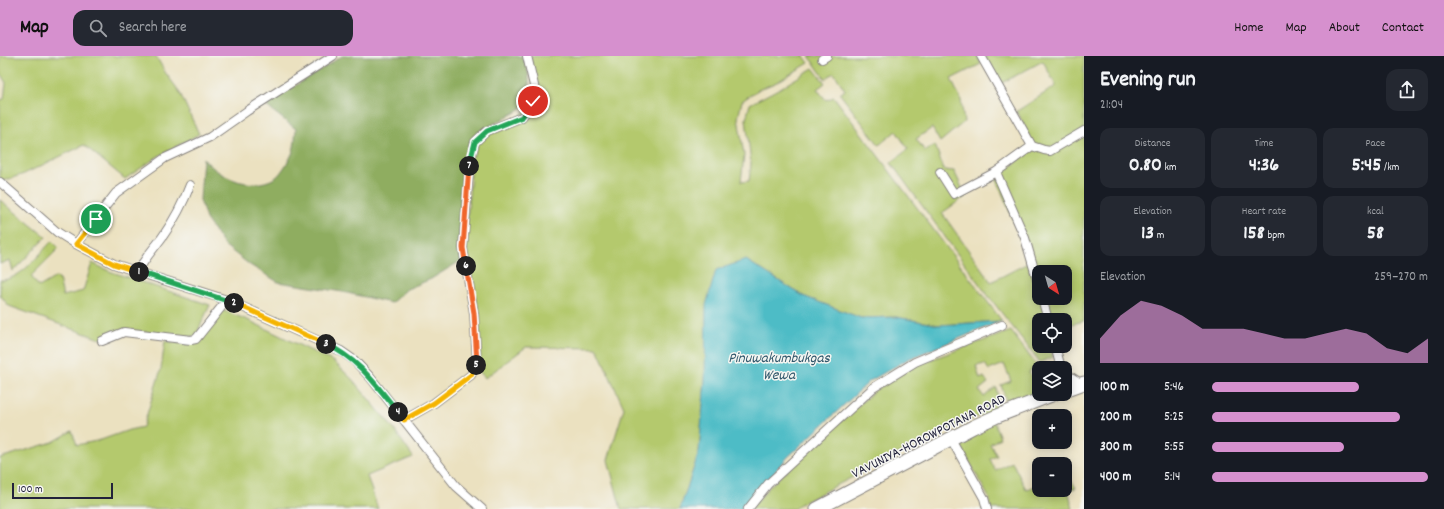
<!DOCTYPE html>
<html lang="en">
<head>
<meta charset="utf-8">
<style>
  body { margin:0; font-family:Dekko,sans-serif; background:#242831; color:#f1f3f6; height:100vh; display:flex; flex-direction:column; font-size:15px; white-space:nowrap }
  * { box-sizing:border-box; margin:0 }
  p { font-size:13px; color:#9ea1a6 }
  .icon { flex:none; width:22px; height:22px; fill:none; stroke:currentColor; stroke-width:2; stroke-linecap:round; stroke-linejoin:round }
  .map { position:relative; flex:1; overflow:hidden }
  .details { display:flex; flex-direction:column; background:#171b24; width:360px }
  .details>* { flex:none }
  .needle { width:26px; rotate:143deg }
  .buttons { position:absolute; left:1032px; top:209px; display:grid; gap:8px }
  .buttons a { display:grid; place-items:center; width:40px; height:40px; border-radius:8px; background:#171b24; box-shadow:0 2px 10px #0003; font-size:20px }
  .scale { position:absolute; left:12px; bottom:10px; width:101px; box-sizing:border-box; padding-left:4px; border:2px solid #22223b; border-top:0; font-size:11px; line-height:14px; white-space:nowrap; color:#22223b; -webkit-text-stroke:3px #f6f6f2; paint-order:stroke }
  .pin { position:absolute; display:grid; place-items:center; width:34px; height:34px; color:#fff; margin:-17px; border:2px solid #fff; border-radius:50%; box-shadow:0 1px 4px #0007 }
  .km { position:absolute; width:20px; height:20px; margin:-10px; border-radius:50%; background:#222; color:#fff; font-size:11px; line-height:20px; text-align:center }
  .round { display:grid; place-items:center; flex:none; width:42px; height:42px; border-radius:12px; background:#242831 }
  .summary { display:flex; align-items:center; justify-content:space-between; height:68px; padding:0 16px }
  h1 { font-size:22px; font-weight:700; line-height:30px }
  .stats { display:grid; grid-template-columns:repeat(3,1fr); gap:6px; height:68px; padding:4px 16px }
  .stats div { display:grid; align-content:center; border-radius:10px; background:#242831; text-align:center }
  .stats b { font-size:20px; font-weight:700 }
  .stats small { font-size:11px; font-weight:400 }
  .stats p { font-size:11px }
  .chart { height:112px; padding:8px 16px }
  .chart p { display:flex; justify-content:space-between }
  .chart svg { width:100%; height:72px; margin-top:4px; fill:#d690ce; opacity:.7 }
  ul { padding:0 16px; list-style:none; font-size:13px }
  li { display:grid; grid-template-columns:64px 48px 1fr; align-items:center; height:30px }
  li i { height:10px; border-radius:5px; background:#d690ce }
  header { display:flex; align-items:center; gap:24px; box-sizing:border-box; height:56px; padding:0 20px; background:#d690ce; color:#111 }
  header strong { font-size:19px }
  nav { display:flex; gap:22px; margin-inline-start:auto; font-size:14px }
  .search { width:280px; height:36px; background:#242831; display:flex; align-items:center; gap:10px; box-sizing:border-box; padding:0 14px; border-radius:12px; color:#9ea1a6; font-size:15px }
  main { display:flex; flex:1; min-height:0 }
  .map>svg:first-child { display:block }
  .green { fill:#b4c96d; stroke:#6b7654; fill-rule:evenodd }
  .forest { fill:#8fad60; stroke:#58684e }
  .water { fill:#4ebcc6; stroke:#386f80 }
  .lines { fill:none; stroke-linecap:round; stroke-linejoin:round }
  .minor-casing { stroke:#86827e; stroke-width:10 }
  .trunk-casing { stroke:#86827e; stroke-width:15 }
  .minor { stroke:#fff; stroke-width:8 }
  .trunk { stroke:#fff; stroke-width:13 }
  .split-1-casing { stroke:#fff; stroke-width:8 }
  .split-2-casing { stroke:#fff; stroke-width:8 }
  .split-3-casing { stroke:#fff; stroke-width:8 }
  .split-4-casing { stroke:#fff; stroke-width:8 }
  .split-5-casing { stroke:#fff; stroke-width:8 }
  .split-6-casing { stroke:#fff; stroke-width:8 }
  .split-7-casing { stroke:#fff; stroke-width:8 }
  .split-8-casing { stroke:#fff; stroke-width:8 }
  .split-1 { stroke:#f5b400; stroke-width:5 }
  .split-2 { stroke:#22a559; stroke-width:5 }
  .split-3 { stroke:#f5b400; stroke-width:5 }
  .split-4 { stroke:#22a559; stroke-width:5 }
  .split-5 { stroke:#f5b400; stroke-width:5 }
  .split-6 { stroke:#f0652b; stroke-width:5 }
  .split-7 { stroke:#f0652b; stroke-width:5 }
  .split-8 { stroke:#22a559; stroke-width:5 }
  .labels { text-anchor:middle; stroke-width:3; stroke-linejoin:round; paint-order:stroke }
  .street-label { font-size:14px; fill:#22223b; stroke:#f6f6f2 }
  .water-label { font-size:15px; font-style:italic; fill:#31586c; stroke:#f6f6f2 }
</style>
</head>
<body>
<header>
<strong>Map</strong>
<div class="search"><svg class="icon" aria-label="search" viewBox="0 0 24 24"><circle cx="10" cy="10" r="6"/><path d="M15 15l6 6"/></svg>Search here</div>
<nav><a>Home</a><a>Map</a><a>About</a><a>Contact</a></nav>
</header>
<main>
<div class="map">
<svg width="1084" height="453" viewBox="0 0 1084 453">
  <rect width="100%" height="100%" fill="#f6f6f2"/>
  <filter id="ink" filterUnits="userSpaceOnUse"><feTurbulence type="fractalNoise" baseFrequency=".025" numOctaves="2"/><feDisplacementMap in="SourceGraphic" scale="8" xChannelSelector="R" yChannelSelector="G"/><feConvolveMatrix kernelMatrix="1 2 1 2 8 2 1 2 1" color-interpolation-filters="sRGB"/></filter>
  <filter id="wash" filterUnits="userSpaceOnUse"><feTurbulence type="fractalNoise" baseFrequency=".012" numOctaves="4" result="noise"/><feDisplacementMap in="SourceGraphic" scale="16" xChannelSelector="R" yChannelSelector="G"/><feGaussianBlur stdDeviation="0.9" result="paint"/><feColorMatrix in="noise" values="0 0 0 0 0 0 0 0 0 0 0 0 0 0 0 0 0 1.4 0 .05"/><feComposite in="paint" operator="in"/></filter>
  <g filter="url(#wash)">
    <rect width="100%" height="100%" fill="#ebe1c0"/>
    <path class="green" d="M 0,0 L 156,0 L 165,16 L 179,35 L 199,78 L 157,101 L 125,123 L 84,89 L 24,118 L 0,126 L 0,44 L 4,43 L 6,27 L 0,17 Z
      M 530,0 L 804,0 L 809,7 L 777,26 L 758,34 L 742,45 L 738,62 L 744,99 L 741,126 L 749,125 L 751,108 L 746,63 L 750,48 L 782,31 L 813,12 L 825,27 L 817,33 L 826,44 L 834,41 L 1002,265 L 939,269 L 896,261 L 861,262 L 803,240 L 746,204 L 705,324 L 699,396 L 680,453 L 621,453 L 608,404 L 624,352 L 597,292 L 526,291 L 485,322 L 478,314 L 479,283 L 465,193 L 472,102 L 478,88 L 486,78 L 516,66 L 538,38 Z
      M 809,0 L 977,0 L 981,8 L 951,23 L 961,44 L 964,66 L 940,86 L 932,72 L 916,83 L 925,95 L 935,89 L 944,114 L 954,115 L 966,140 L 942,157 L 991,226 L 1028,207 L 1020,181 L 996,122 L 1035,92 L 1017,55 L 1056,30 L 1043,5 L 1000,28 L 985,0 L 1084,0 L 1084,265 L 1065,270 L 1065,264 L 1039,264 L 1039,290 L 1050,290 L 1053,301 L 1040,306 L 983,233 L 891,107 L 908,93 L 896,75 L 879,89 L 840,38 L 845,34 L 834,17 L 825,23 ZM 1039,216 L 1065,216 L 1065,242 L 1039,242 Z
      M 0,144 L 46,181 L 13,215 L 10,204 L 0,208 Z
      M 52,185 L 59,192 L 31,220 L 39,231 L 56,221 L 59,223 L 63,240 L 83,235 L 92,207 L 109,215 L 210,249 L 195,281 L 124,274 L 100,283 L 9,250 L 0,239 L 0,224 C 20,225 39,198 52,185 Z
      M 217,252 L 250,265 L 334,306 L 352,323 L 393,372 L 413,401 L 367,420 L 378,453 L 0,453 L 0,402 L 53,386 L 72,375 L 77,389 L 101,384 L 129,374 L 143,371 L 161,313 L 165,285 L 187,288 L 199,284 Z
      M 1011,275 L 1037,310 L 1029,316 L 1034,327 L 1039,325 L 1039,338 L 1008,350 L 1001,329 L 1011,325 L 1004,308 L 989,314 L 985,308 L 976,310 L 980,323 L 984,321 L 988,327 L 979,334 L 984,341 L 996,331 L 1000,352 L 945,374 L 800,448 L 794,453 L 751,453 L 770,430 L 874,335 L 915,309 Z
      M 994,366 L 1000,382 L 990,388 L 997,400 L 990,403 L 995,414 L 1012,406 L 1026,433 L 1039,429 L 1039,434 L 1065,434 L 1065,414 L 1076,432 L 1068,434 L 1073,453 L 991,453 L 988,440 L 957,383 Z"/>
    <path class="forest" d="M 342,0 L 524,0 C 529,16 531,30 528,47 L 516,56 L 476,77 L 468,97 L 461,140 L 459,192 L 462,204 L 431,223 L 407,233 L 391,247 L 343,236 L 278,226 L 250,209 L 224,189 L 206,163 L 200,144 L 203,102 C 219,121 250,136 275,122 C 280,119 288,106 291,100 C 295,93 295,81 296,73 L 265,49 Z"/>
    <path class="water" d="M 746,204 L 803,240 L 861,262 L 896,261 L 939,269 L 1002,265 L 908,303 L 870,325 L 788,401 L 741,453 L 680,453 L 699,396 L 705,324 L 706,249 L 716,214 Z"/>
  </g>
  <g filter="url(#ink)">
    <g class="lines">
      <g class="minor-casing">
        <path id="minor" d="M 981,0 L 1032,90 L 996,116 L 1025,182 L 1039,230
          M 822,3 L 827,0
          M 1032,90 L 1044,94 L 1050,95 L 1084,75
          M 940,116 L 954,138 L 996,116
          M 0,126 L 57,176 L 76,188 L 114,208 L 138,216 L 227,244 L 341,295 L 354,304 L 370,321 L 456,430 L 482,453
          M 76,188 L 116,137 L 165,102 L 210,81 L 247,55 L 333,0
          M 138,216 C 144,202 154,193 163,180 C 175,163 183,148 190,129
          M 1042,242 L 1048,264
          M 102,285 L 124,276 L 191,284 L 196,283 L 227,244
          M 1055,290 L 1061,312
          M 1065,317 L 1082,328
          M 404,364 L 434,347 L 471,319 L 477,307 L 474,257 L 463,192 L 470,103 L 475,86 L 487,75 L 522,61 L 533,45 L 536,38 L 527,0
          M 951,383 L 984,442 L 987,453
          M 748,453 L 768,428 L 873,332 L 915,306 L 1002,269"/>
      </g>
      <g class="trunk-casing">
        <path id="trunk" d="M 1065,334 L 1084,327
          M 817,453 L 973,371 L 995,361 L 1054,338"/>
      </g>
      <use href="#minor" class="minor"/>
      <use href="#trunk" class="trunk"/>
    </g>
  </g>
  <g class="lines" filter="url(#ink)">
    <g class="split-1-casing">
      <path id="split-1" d="M 96,163 L 76,188 L 114,208 L 139,216"/>
    </g>
    <g class="split-2-casing">
      <path id="split-2" d="M 139,216 L 234,247"/>
    </g>
    <g class="split-3-casing">
      <path id="split-3" d="M 234,247 L 326,288"/>
    </g>
    <g class="split-4-casing">
      <path id="split-4" d="M 326,288 C 360,304 375,328 398,356"/>
    </g>
    <g class="split-5-casing">
      <path id="split-5" d="M 398,356 L 404,364 L 434,347 L 471,319 L 476,309"/>
    </g>
    <g class="split-6-casing">
      <path id="split-6" d="M 466,210 L 474,257 L 477,307 L 476,309"/>
    </g>
    <g class="split-7-casing">
      <path id="split-7" d="M 466,210 L 463,192 L 469,110"/>
    </g>
    <g class="split-8-casing">
      <path id="split-8" d="M 469,110 L 475,86 L 487,75 L 522,61 L 533,45"/>
    </g>
    <use href="#split-1" class="split-1"/>
    <use href="#split-2" class="split-2"/>
    <use href="#split-3" class="split-3"/>
    <use href="#split-4" class="split-4"/>
    <use href="#split-5" class="split-5"/>
    <use href="#split-6" class="split-6"/>
    <use href="#split-7" class="split-7"/>
    <use href="#split-8" class="split-8"/>
  </g>
  <g class="labels">
    <g class="street-label">
      <text transform="translate(928 379) rotate(-27)" y="5">VAVUNIYA-HOROWPOTANA ROAD</text>
    </g>
    <g class="water-label">
      <text x="779" y="306">Pinuwakumbukgas<tspan x="779" dy="17">Wewa</tspan></text>
    </g>
  </g>
</svg>
<div class="buttons">
<a><svg class="needle" viewBox="-14 -14 28 28"><path d="M0-13l5 13h-10z" fill="#e53935"/><path d="M0 13l5-13h-10z" fill="#9ea1a6"/></svg></a>
<a><svg class="icon" aria-label="locate" viewBox="0 0 24 24"><circle cx="12" cy="12" r="6"/><path d="M12 2v4M12 18v4M2 12h4M18 12h4"/></svg></a>
<a><svg class="icon" aria-label="layers" viewBox="0 0 24 24"><path d="M12 4l9 5-9 5-9-5zM3 14l9 5 9-5"/></svg></a>
<a>+</a>
<a>−</a>
</div>
<div class="scale">100 m</div>
<div class="pin" style="left:96px;top:163px;background:#1e9e55"><svg class="icon" aria-label="arrive" viewBox="0 0 24 24"><path d="M6 21V4h12l-3 4 3 4H6"/></svg></div>
<div class="pin" style="left:533px;top:45px;background:#d93025"><svg class="icon" aria-label="check" viewBox="0 0 24 24"><path d="M5 12l5 5 9-10"/></svg></div>
<b class="km" style="left:139px;top:216px">1</b>
<b class="km" style="left:234px;top:247px">2</b>
<b class="km" style="left:326px;top:288px">3</b>
<b class="km" style="left:398px;top:356px">4</b>
<b class="km" style="left:476px;top:309px">5</b>
<b class="km" style="left:466px;top:210px">6</b>
<b class="km" style="left:469px;top:110px">7</b>
</div>
<section class="details">
<div class="summary"><div><h1>Evening run</h1><p>21:04</p></div><a class="round"><svg class="icon" aria-label="share" viewBox="0 0 24 24"><path d="M12 15V3M7 8l5-5 5 5M5 13v7h14v-7"/></svg></a></div>
<div class="stats">
<div><p>Distance</p><b>0.80<small> km</small></b></div>
<div><p>Time</p><b>4:36</b></div>
<div><p>Pace</p><b>5:45<small> /km</small></b></div>
</div>
<div class="stats">
<div><p>Elevation</p><b>13<small> m</small></b></div>
<div><p>Heart rate</p><b>158<small> bpm</small></b></div>
<div><p>kcal</p><b>58</b></div>
</div>
<div class="chart"><p><span>Elevation</span>259–270 m</p>
<svg viewBox="0 0 160 44" preserveAspectRatio="none"><path d="M0 44V29L10 15L20 6L30 9L40 15L50 23L60 23L70 23L80 26L90 29L100 29L110 26L120 23L130 26L140 35L150 38L160 29V44z"/></svg>
</div>
<ul>
<li><b>100 m</b>5:46<i style="width:68%"></i></li>
<li><b>200 m</b>5:25<i style="width:87%"></i></li>
<li><b>300 m</b>5:55<i style="width:61%"></i></li>
<li><b>400 m</b>5:14<i style="width:100%"></i></li>
</ul>
</section>
</main>
</body>
</html>
